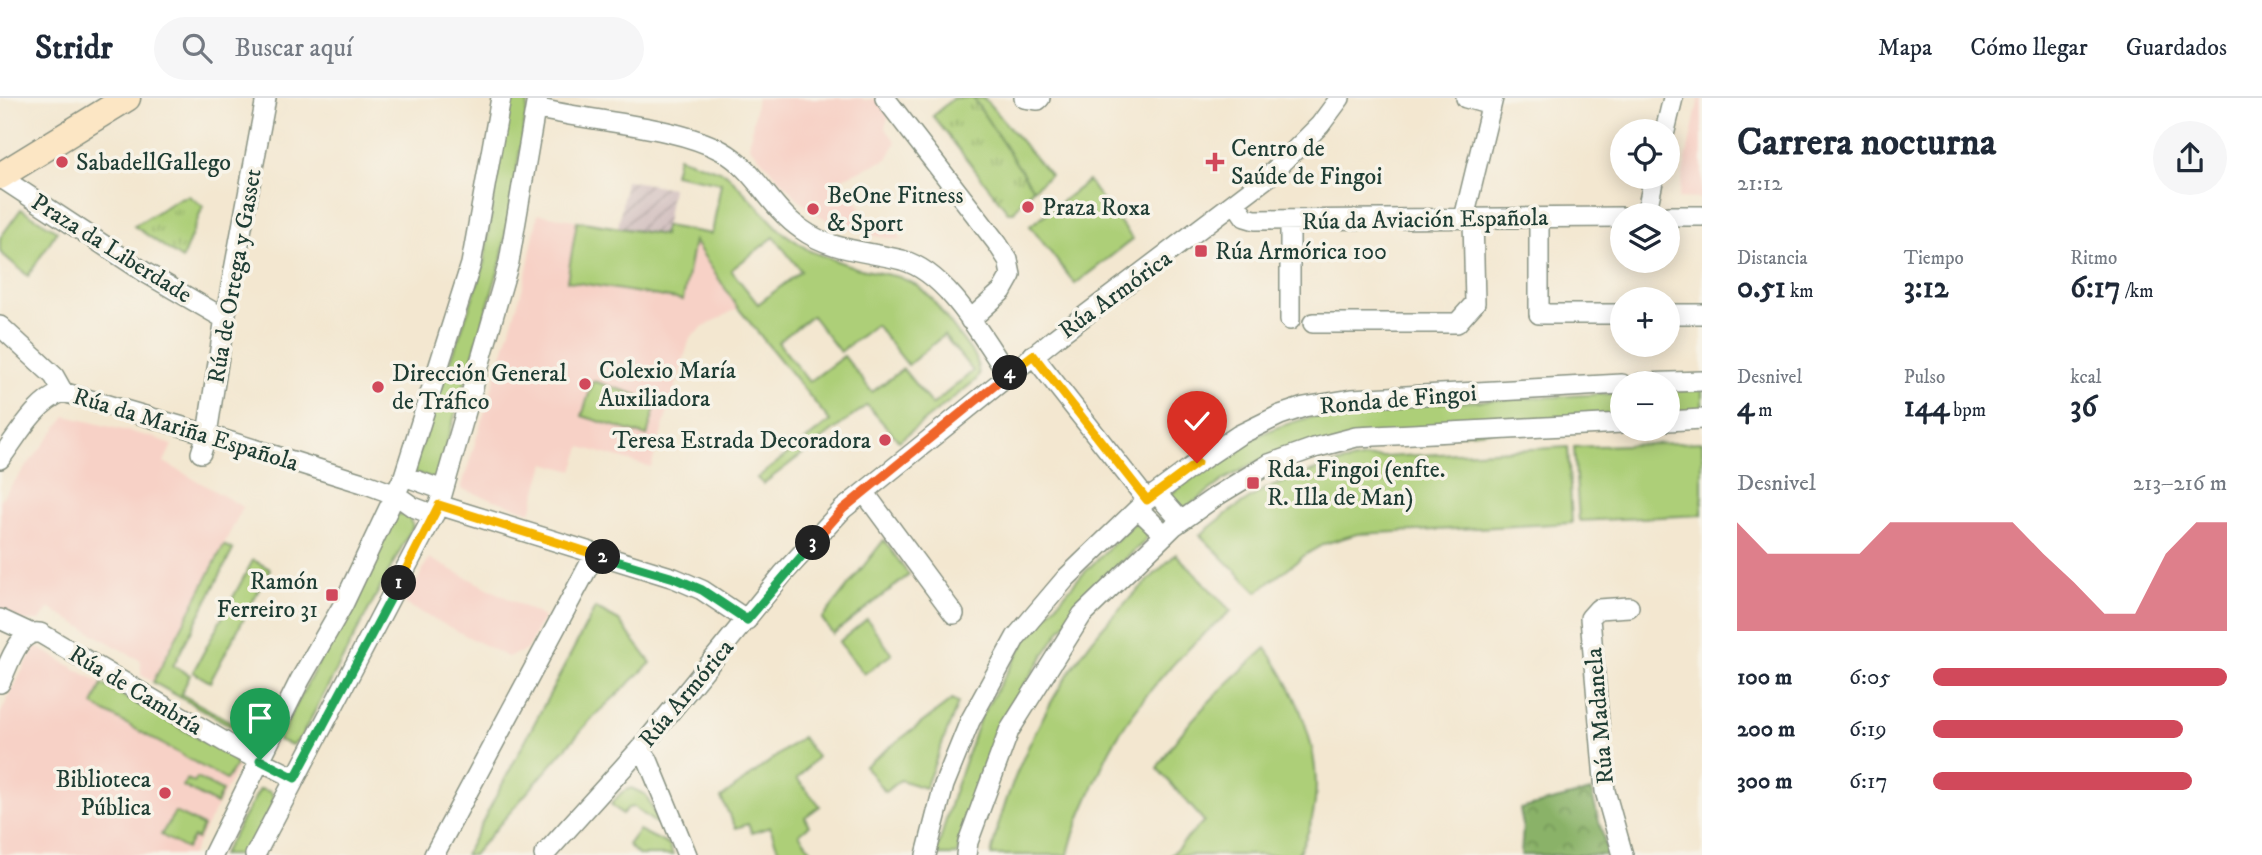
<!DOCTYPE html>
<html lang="es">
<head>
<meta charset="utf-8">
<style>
  body { margin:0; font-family:"IM FELL DW Pica",serif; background:#f6f6f7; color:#1f2937; height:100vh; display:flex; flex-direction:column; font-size:26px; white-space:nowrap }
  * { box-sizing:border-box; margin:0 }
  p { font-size:23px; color:#747a83 }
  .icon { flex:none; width:38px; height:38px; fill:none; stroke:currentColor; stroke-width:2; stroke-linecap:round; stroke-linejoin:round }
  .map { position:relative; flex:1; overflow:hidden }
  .details { display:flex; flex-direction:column; background:#fff; width:560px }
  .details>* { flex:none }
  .buttons { position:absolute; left:1610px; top:21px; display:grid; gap:14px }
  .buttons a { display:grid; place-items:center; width:70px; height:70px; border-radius:50%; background:#fff; box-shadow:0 4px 18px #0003; font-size:35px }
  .pin { position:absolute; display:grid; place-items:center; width:60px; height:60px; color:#fff; margin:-72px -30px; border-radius:50% 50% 50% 0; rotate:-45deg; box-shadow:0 0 7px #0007 }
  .pin .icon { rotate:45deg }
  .km { position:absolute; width:35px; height:35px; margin:-18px; border-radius:50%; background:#222; color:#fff; font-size:19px; line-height:35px; text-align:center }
  .round { display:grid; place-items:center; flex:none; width:74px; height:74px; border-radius:37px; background:#f6f6f7 }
  .overview { display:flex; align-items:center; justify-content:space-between; height:119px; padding:0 35px }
  h1 { font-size:38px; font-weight:700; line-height:52px }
  .figures { display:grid; grid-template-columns:repeat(3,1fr); gap:10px; height:119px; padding:7px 35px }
  .figures div { display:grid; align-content:center }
  .figures b { font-size:30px; font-weight:700 }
  .figures small { font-size:19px; font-weight:400 }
  .figures p { font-size:19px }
  .chart { height:196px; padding:14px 35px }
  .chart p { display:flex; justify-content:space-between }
  .chart svg { width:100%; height:126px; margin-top:7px; fill:#d1495b; opacity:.7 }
  ul { padding:0 35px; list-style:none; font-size:23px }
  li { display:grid; grid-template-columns:112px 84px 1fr; align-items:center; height:52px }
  li i { height:18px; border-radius:9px; background:#d1495b }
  header { display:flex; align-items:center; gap:42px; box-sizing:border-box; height:98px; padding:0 35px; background:#fff; border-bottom:2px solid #e0e1e3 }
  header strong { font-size:33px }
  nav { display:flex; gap:38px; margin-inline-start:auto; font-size:24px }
  .search { width:490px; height:63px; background:#f6f6f7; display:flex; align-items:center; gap:18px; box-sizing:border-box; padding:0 24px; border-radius:38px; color:#747a83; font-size:26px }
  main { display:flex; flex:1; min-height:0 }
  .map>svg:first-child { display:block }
  .built { fill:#f7d1c6 }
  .industrial { fill:url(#industrial-furrows) }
  .green { fill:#adcf78; stroke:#668656; stroke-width:2; fill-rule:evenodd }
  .forest { fill:url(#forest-crowns); stroke:#54784e; stroke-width:2 }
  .park { fill:url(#park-tufts); stroke:#668656; stroke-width:2 }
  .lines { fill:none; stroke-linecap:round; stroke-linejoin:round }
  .street-casing { stroke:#899282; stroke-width:22 }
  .secondary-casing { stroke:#899282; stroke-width:29 }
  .street { stroke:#fff; stroke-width:19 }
  .secondary { stroke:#fce6c4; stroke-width:26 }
  .split-1-casing { stroke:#fff; stroke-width:14 }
  .split-2-casing { stroke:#fff; stroke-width:14 }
  .split-3-casing { stroke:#fff; stroke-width:14 }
  .split-4-casing { stroke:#fff; stroke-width:14 }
  .split-5-casing { stroke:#fff; stroke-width:14 }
  .split-1 { stroke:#22a559; stroke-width:9 }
  .split-2 { stroke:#f5b400; stroke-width:9 }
  .split-3 { stroke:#22a559; stroke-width:9 }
  .split-4 { stroke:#f0652b; stroke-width:9 }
  .split-5 { stroke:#f5b400; stroke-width:9 }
  .poi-dot { fill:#d1495b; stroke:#f7f3e8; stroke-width:2.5 }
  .labels { text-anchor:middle; stroke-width:7; stroke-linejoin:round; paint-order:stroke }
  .poi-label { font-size:24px; fill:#1f3d34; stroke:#f7f3e8; text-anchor:start }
  .street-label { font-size:24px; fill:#1f3d34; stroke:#f7f3e8 }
</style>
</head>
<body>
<header>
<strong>Stridr</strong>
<div class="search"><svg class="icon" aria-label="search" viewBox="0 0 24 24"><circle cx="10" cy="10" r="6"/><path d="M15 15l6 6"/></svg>Buscar aquí</div>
<nav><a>Mapa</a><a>Cómo llegar</a><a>Guardados</a></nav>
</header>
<main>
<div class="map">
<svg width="1702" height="757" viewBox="0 0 1702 757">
  <defs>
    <pattern id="industrial-furrows" width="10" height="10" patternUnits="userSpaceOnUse" patternTransform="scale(1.75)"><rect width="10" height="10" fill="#d2bfbf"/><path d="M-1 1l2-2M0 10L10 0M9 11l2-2" fill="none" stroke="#aa9c9c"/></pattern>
    <pattern id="forest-crowns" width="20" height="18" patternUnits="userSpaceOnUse" patternTransform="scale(1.75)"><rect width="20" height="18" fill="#8ab268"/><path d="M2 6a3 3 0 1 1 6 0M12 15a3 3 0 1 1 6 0" fill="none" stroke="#709256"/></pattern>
    <pattern id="park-tufts" width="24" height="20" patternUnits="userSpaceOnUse" patternTransform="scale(1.75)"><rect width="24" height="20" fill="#adcf78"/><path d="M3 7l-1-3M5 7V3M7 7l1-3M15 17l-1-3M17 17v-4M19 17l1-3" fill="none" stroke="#8ca963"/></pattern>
  </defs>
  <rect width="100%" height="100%" fill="#f7f3e8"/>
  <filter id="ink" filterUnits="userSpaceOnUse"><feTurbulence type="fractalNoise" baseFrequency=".0143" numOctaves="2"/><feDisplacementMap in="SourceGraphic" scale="14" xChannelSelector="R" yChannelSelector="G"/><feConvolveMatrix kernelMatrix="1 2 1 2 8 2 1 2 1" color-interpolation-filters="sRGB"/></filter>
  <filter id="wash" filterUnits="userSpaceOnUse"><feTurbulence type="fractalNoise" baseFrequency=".00686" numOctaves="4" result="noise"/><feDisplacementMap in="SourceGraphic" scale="28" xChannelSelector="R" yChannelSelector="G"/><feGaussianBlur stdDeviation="1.57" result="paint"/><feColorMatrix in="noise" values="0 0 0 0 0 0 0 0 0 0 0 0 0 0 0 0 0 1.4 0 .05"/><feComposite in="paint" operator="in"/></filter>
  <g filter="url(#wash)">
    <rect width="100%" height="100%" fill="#f3e7d0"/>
    <path class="built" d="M 757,0 L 862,0 L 864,2 L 881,0 L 890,13 L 885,29 L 896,44 L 887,61 L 840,81 L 877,131 L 891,126 L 903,143 L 870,137 L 839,128 L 818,117 L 800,103 L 749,48 Z
      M 1699,0 L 1702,0 L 1702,101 L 1678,100 Z
      M 538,116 L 693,142 L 738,210 L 703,229 L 690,240 L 651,369 L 581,349 L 573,373 L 545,365 L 531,414 L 461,391 L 525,182 Z
      M 66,318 L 155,340 L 172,347 L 164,364 L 243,409 L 153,584 L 141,577 L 141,563 L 49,510 L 40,523 L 25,523 L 0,517 L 0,402 Z
      M 429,460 L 544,519 L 526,552 L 507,559 L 405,506 Z
      M 35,548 L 230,658 L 238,669 L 191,757 L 0,757 L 0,616 Z"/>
    <path class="industrial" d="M 626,82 L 672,90 L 664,137 L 618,130 Z"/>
    <path class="green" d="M 508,0 L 529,0 L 501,164 L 436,381 L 412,374 L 483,170 Z
      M 973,0 L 984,0 L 1050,77 L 1033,91 Z
      M 678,59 L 726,75 L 781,133 L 810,153 L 856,170 L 899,179 L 917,187 L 932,201 L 976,260 L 979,277 L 976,282 L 899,343 L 867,307 L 763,386 L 757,380 L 830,323 L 738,210 L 694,143 L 683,202 L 567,183 L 577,123 L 663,137 L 665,128 L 712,136 L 721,85 L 674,76 ZM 774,139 L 801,173 L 758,206 L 731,172 ZM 812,218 L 840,254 L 876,227 L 908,267 L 944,237 L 973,273 L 932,307 L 903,271 L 872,294 L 844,258 L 809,284 L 778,244 Z
      M 1088,83 L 1133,141 L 1075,186 L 1030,128 Z
      M 21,111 L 57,133 L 28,178 L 0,154 L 0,140 Z
      M 593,283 L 657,303 L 647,338 L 582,318 Z
      M 1702,290 L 1702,314 L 1668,316 L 1668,292 Z
      M 1622,295 L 1622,318 L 1270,357 L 1225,381 L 1190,407 L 1182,410 L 1172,402 L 1171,396 C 1201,374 1229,349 1264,335 C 1325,308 1392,307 1457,304 C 1512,301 1567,298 1622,295 Z
      M 1702,344 L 1702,417 L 1579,423 L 1574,349 Z
      M 1568,349 L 1572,425 L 1357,436 L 1324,446 L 1305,457 L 1257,494 L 1200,437 L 1229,414 L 1263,392 L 1329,367 L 1366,360 Z
      M 398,416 L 407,416 L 413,428 L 300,641 L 292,647 L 278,642 L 392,423 Z
      M 1140,423 L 1148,428 L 1148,437 L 1143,445 L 1100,483 L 1061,531 L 1010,609 L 972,696 L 957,757 L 936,757 L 953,697 L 980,620 L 1026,542 L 1077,482 L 1132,426 Z
      M 884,442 L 909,477 L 833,536 L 822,521 Z
      M 224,447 L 233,452 L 173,568 L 190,577 L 181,596 L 240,629 L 240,633 L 153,584 Z
      M 1176,456 L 1231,513 C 1185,550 1142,596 1112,648 C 1105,660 1100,674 1094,687 C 1084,710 1073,733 1068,757 L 991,757 C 1007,679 1057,579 1111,520 C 1131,498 1154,477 1176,456 Z
      M 253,462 L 270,471 L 210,584 L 193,574 Z
      M 595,510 L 619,523 L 651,565 L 592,620 L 473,757 L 465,757 Z
      M 867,521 L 892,556 L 864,576 L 839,544 Z
      M 1266,550 C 1307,609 1337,690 1297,757 L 1171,757 L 1204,723 L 1157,670 C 1185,623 1226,586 1266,550 Z
      M 102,586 L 230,658 L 236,667 L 226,682 L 93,607 Z
      M 952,602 L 958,605 L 925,690 L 900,682 L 885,694 L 865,668 Z
      M 802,639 L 817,659 L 797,681 L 820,708 L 805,719 L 809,728 L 799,736 L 815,757 L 780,757 L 770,729 L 752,735 L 748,726 L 736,730 L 721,700 Z
      M 197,680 L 222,693 L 216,706 L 183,688 L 187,681 L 194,684 Z
      M 631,690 L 646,697 L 659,725 L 654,724 L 634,709 L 628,710 L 622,716 L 611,706 L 622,694 Z
      M 260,691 L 271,694 L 274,699 L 273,706 L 247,757 L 222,757 Z
      M 175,714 L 203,728 L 197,741 L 193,739 L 186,751 L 161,737 Z
      M 639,732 L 669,747 L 673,757 L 638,757 L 628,747 Z"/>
    <path class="forest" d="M 1591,693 L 1608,757 L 1521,757 L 1523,728 L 1520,711 Z"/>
    <path class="park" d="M 953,0 L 973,0 L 1033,91 L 1023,101 L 1014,114 L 1008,114 L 933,18 Z
      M 189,98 L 203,108 L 182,161 L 134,128 L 180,100 Z"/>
  </g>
  <g filter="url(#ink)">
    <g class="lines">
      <g class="street-casing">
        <path id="street" d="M 885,0 L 997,145 L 1008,162 L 1011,177 L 1002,193 L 970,222
          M 1024,0 L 1038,2 L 1040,0
          M 1466,0 L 1491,7
          M 536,10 C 591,24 674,27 722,53 C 755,71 770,110 801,131 C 831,153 867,153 902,162 C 948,175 982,239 1008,277
          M 1665,33 L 1673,0
          M 0,79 L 146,175 L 225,221
          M 1236,106 L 1245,119 L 1255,122 L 1622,119
          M 1646,117 L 1654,79
          M 1668,118 L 1702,118
          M 1464,120 L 1493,0
          M 1539,120 L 1539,216 L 1622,216
          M 1668,216 L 1702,216
          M 1290,222 L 1290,122
          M 1313,225 L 1457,225 L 1475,205 L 1473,120
          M 0,228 L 54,278 L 63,294
          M 1033,257 L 1147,402
          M 1641,285 L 1702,283
          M 63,294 L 180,328 L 369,387 L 396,397 L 413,409 L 434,417
          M 1668,323 L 1702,321
          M 201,355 L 207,336 L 224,226 L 266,0
          M 0,361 C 17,339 35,304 63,294
          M 404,378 L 443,392
          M 864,394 L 954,516
          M 1156,395 L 1181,423
          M 439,407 L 674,480 L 702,492 L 747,522
          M 1138,411 L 1165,437
          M 0,521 L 30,535
          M 0,585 C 8,569 18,531 40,535 L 235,650 L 295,680
          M 640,651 L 648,662 L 687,757
          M 213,757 L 300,582 L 343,507 L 404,378 L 471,166 L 501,0
          M 255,757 L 439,407 L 509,164 L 537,0
          M 434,757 L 595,456
          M 544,757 L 640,651 L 783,476 L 843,411 L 1054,241 L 1268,79 L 1320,27 L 1340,0
          M 926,757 L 944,687 L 970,623 L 1016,539 L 1066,480 L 1147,402 L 1197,365 L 1239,337 L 1280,317 L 1304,309 L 1352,301 L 1622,286
          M 966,757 L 968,744 L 1009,633 L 1082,517 L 1174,428 L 1218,397 L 1269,366 L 1314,350 L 1356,339 L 1622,325
          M 1623,757 L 1605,693 L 1590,520 L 1598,511 L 1629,509"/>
      </g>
      <g class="secondary-casing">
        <path id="secondary" d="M 0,78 L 127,0"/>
      </g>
      <use href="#street" class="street"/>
      <use href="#secondary" class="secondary"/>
    </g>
  </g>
  <g class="lines" filter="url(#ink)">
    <g class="split-1-casing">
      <path id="split-1" d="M 260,662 L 295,680 L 399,485"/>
    </g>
    <g class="split-2-casing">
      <path id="split-2" d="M 399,485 L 439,407 L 603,459"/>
    </g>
    <g class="split-3-casing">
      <path id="split-3" d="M 603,459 L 674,480 L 702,492 L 747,522 L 813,445"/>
    </g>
    <g class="split-4-casing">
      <path id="split-4" d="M 813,445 L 843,411 L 1010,275"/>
    </g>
    <g class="split-5-casing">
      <path id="split-5" d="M 1010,275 L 1033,257 L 1147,402 L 1197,365"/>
    </g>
    <use href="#split-1" class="split-1"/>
    <use href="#split-2" class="split-2"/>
    <use href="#split-3" class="split-3"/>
    <use href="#split-4" class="split-4"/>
    <use href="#split-5" class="split-5"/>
  </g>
  <g class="poi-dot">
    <circle cx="62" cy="64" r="7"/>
    <path d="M1211.5 53.5h7v7h7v7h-7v7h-7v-7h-7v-7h7z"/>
    <circle cx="1028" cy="109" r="7"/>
    <circle cx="813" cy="111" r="7"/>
    <rect x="1194" y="146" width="14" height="14" rx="3.5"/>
    <circle cx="585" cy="286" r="7"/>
    <circle cx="378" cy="289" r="7"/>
    <circle cx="885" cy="342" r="7"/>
    <rect x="1246" y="378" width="14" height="14" rx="3.5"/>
    <rect x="325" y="490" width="14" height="14" rx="3.5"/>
    <circle cx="165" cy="695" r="7"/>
  </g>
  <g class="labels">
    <g class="poi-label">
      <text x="1231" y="58">Centro de<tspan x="1231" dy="28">Saúde de Fingoi</tspan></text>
      <text x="76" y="72">SabadellGallego</text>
      <text x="827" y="105">BeOne Fitness<tspan x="827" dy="28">&amp; Sport</tspan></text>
      <text x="1042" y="117">Praza Roxa</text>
      <text x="1215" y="161">Rúa Armórica 100</text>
      <text x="599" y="280">Colexio María<tspan x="599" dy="28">Auxiliadora</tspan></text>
      <text x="392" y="283">Dirección General<tspan x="392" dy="28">de Tráfico</tspan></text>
      <text x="871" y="350" text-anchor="end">Teresa Estrada Decoradora</text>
      <text x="1267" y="379">Rda. Fingoi (enfte.<tspan x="1267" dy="28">R. Illa de Man)</tspan></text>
      <text x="318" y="491" text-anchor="end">Ramón<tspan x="318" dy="28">Ferreiro 31</tspan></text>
      <text x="151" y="689" text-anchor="end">Biblioteca<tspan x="151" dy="28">Pública</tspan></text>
    </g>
    <g class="street-label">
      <text transform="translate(1425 121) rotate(-1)" y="8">Rúa da Aviación Española</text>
      <text transform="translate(112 150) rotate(32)" y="8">Praza da Liberdade</text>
      <text transform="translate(234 178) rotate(-80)" y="8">Rúa de Ortega y Gasset</text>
      <text transform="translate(1115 196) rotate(-36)" y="8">Rúa Armórica</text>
      <text transform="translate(1398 301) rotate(-5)" y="8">Ronda de Fingoi</text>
      <text transform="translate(186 331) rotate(17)" y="8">Rúa da Mariña Española</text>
      <text transform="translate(136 592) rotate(31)" y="8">Rúa de Cambría</text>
      <text transform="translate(686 595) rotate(-50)" y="8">Rúa Armórica</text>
      <text transform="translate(1599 618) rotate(-95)" y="8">Rúa Madanela</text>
    </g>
  </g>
</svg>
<div class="buttons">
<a><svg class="icon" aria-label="locate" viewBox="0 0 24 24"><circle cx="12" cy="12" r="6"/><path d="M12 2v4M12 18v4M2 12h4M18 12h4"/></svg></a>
<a><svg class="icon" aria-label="layers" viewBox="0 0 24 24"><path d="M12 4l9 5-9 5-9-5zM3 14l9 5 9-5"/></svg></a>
<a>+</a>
<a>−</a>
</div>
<div class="pin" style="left:260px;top:662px;background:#1e9e55"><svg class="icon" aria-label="arrive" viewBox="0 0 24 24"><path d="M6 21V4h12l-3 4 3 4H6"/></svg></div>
<div class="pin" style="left:1197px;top:365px;background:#d93025"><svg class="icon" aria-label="check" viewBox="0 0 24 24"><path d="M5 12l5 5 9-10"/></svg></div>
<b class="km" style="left:399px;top:485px">1</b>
<b class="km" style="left:603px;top:459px">2</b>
<b class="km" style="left:813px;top:445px">3</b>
<b class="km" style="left:1010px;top:275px">4</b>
</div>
<section class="details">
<div class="overview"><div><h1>Carrera nocturna</h1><p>21:12</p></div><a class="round"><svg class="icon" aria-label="share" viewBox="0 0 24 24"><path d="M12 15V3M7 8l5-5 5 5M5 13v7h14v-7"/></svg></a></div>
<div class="figures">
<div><p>Distancia</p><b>0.51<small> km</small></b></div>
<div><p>Tiempo</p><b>3:12</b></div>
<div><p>Ritmo</p><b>6:17<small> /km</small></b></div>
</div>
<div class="figures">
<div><p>Desnivel</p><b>4<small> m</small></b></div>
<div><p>Pulso</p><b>144<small> bpm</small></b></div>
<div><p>kcal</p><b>36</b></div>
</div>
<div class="chart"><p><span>Desnivel</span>213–216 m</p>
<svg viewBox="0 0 160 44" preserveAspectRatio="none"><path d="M0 44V6L10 17L20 17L30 17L40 17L50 6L60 6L70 6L80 6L90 6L100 17L110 27L120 38L130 38L140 17L150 6L160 6V44z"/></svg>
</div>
<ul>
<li><b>100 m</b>6:05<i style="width:100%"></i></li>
<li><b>200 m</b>6:19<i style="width:85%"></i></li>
<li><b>300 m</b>6:17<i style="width:88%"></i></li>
</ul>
</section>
</main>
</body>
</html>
